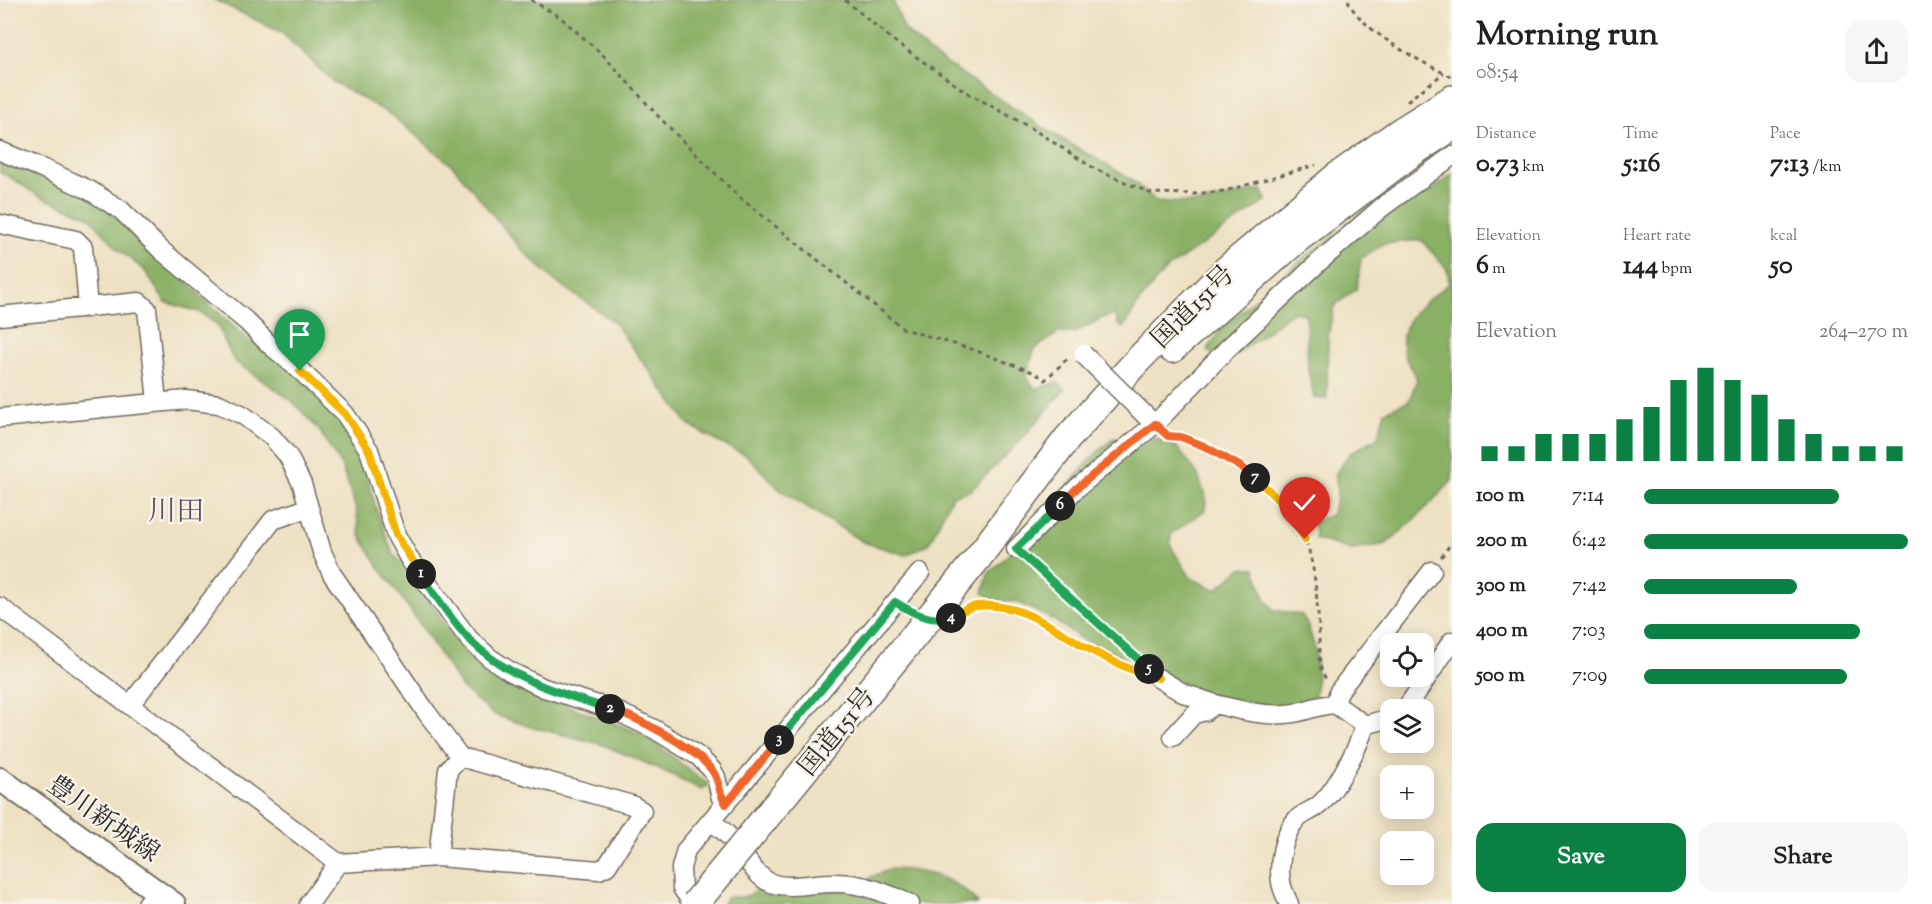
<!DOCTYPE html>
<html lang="en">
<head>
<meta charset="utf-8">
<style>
  body { margin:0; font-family:"Sorts Mill Goudy","Noto Serif JP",serif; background:#f6f6f6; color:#222; height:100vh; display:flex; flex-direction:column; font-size:22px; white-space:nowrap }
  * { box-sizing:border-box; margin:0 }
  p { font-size:20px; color:#767676 }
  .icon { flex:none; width:33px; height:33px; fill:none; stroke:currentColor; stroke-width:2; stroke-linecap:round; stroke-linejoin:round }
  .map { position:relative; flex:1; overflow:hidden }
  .panel { display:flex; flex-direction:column; background:#fff; width:480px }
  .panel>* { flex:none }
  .tools { position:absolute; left:1380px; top:633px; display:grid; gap:12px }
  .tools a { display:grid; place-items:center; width:54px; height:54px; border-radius:12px; background:#fff; box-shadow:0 3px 15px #0003; font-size:30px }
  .pin { position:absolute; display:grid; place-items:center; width:51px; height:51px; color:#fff; margin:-62px -26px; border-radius:50% 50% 50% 0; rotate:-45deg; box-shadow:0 0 6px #0007 }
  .pin .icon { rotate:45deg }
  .km { position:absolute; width:30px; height:30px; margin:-15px; border-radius:50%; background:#222; color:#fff; font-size:16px; line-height:30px; text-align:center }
  .round { display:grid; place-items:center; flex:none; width:63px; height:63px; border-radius:18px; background:#f6f6f6 }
  .overview { display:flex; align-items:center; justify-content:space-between; height:102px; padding:0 24px }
  h1 { font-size:33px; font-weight:700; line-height:45px }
  .stats { display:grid; grid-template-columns:repeat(3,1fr); gap:9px; height:102px; padding:6px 24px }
  .stats div { display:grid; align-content:center }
  .stats b { font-size:26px; font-weight:700 }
  .stats small { font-size:16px; font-weight:400 }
  .stats p { font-size:16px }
  .chart { height:168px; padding:12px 24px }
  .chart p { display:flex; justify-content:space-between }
  .chart svg { width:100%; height:108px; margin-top:6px; stroke:#0b8043; stroke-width:6 }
  .action { display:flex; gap:12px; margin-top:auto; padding:12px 24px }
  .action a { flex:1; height:69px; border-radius:18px; background:#0b8043; color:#fff; font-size:24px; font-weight:700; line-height:69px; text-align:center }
  .action a+a { background:#f6f6f6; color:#222 }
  ul { padding:0 24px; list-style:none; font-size:20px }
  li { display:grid; grid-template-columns:96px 72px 1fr; align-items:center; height:45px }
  li i { height:15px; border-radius:8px; background:#0b8043 }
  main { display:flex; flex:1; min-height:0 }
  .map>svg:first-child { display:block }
  .forest { fill:#8ab065; stroke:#5a6e48; stroke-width:1.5 }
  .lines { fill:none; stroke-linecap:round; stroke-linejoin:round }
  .minor-casing { stroke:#6f6b60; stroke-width:21 }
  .major-casing { stroke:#6f6b60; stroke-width:26 }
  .highway-casing { stroke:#6f6b60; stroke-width:30 }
  .path { stroke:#6f6b60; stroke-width:3; stroke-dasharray:4.5 4.5; stroke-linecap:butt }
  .minor { stroke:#fff; stroke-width:18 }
  .major { stroke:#fff; stroke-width:22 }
  .highway { stroke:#fff; stroke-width:27 }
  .minor-bridge-casing { stroke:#6f6b60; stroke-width:21; stroke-linecap:butt }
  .highway-bridge-casing { stroke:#6f6b60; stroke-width:30; stroke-linecap:butt }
  .minor-bridge { stroke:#fff; stroke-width:18 }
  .highway-bridge { stroke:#fff; stroke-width:27 }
  .split-1-casing { stroke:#fff; stroke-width:12 }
  .split-2-casing { stroke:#fff; stroke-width:12 }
  .split-3-casing { stroke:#fff; stroke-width:12 }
  .split-4-casing { stroke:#fff; stroke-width:12 }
  .split-5-casing { stroke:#fff; stroke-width:12 }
  .split-6-casing { stroke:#fff; stroke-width:12 }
  .split-7-casing { stroke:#fff; stroke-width:12 }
  .split-8-casing { stroke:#fff; stroke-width:12 }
  .split-1 { stroke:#f5b400; stroke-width:8 }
  .split-2 { stroke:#22a559; stroke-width:8 }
  .split-3 { stroke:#f0652b; stroke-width:8 }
  .split-4 { stroke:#22a559; stroke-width:8 }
  .split-5 { stroke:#f5b400; stroke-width:8 }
  .split-6 { stroke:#22a559; stroke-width:8 }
  .split-7 { stroke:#f0652b; stroke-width:8 }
  .split-8 { stroke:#f5b400; stroke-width:8 }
  .labels { text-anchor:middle; stroke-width:5; stroke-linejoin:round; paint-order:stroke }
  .street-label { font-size:26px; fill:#2b2b2b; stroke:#f7f3e8 }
  .quarter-label { font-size:28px; fill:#624f64; stroke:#f7f3e8 }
</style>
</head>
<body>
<main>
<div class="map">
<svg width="1452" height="904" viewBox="0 0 1452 904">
  <rect width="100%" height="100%" fill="#f7f3e8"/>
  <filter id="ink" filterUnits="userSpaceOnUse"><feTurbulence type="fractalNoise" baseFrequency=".0167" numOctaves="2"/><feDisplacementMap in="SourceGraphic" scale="12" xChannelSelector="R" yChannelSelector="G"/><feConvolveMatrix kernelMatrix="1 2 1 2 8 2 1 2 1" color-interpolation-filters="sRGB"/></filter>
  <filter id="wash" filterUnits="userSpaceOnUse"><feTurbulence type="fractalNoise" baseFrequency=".008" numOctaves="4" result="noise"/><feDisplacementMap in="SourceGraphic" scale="24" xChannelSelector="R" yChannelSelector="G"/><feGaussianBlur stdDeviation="1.35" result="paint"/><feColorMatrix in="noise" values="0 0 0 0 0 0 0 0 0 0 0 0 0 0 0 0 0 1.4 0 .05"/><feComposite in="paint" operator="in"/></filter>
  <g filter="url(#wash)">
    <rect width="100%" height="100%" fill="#eee1c3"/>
    <path class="forest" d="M 215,0 L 893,0 L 904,29 L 930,53 L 1053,134 L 1131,179 L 1157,202 L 1201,203 L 1262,189 L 1266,201 L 1164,271 L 1139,302 L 1124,328 L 1118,324 L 1114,314 L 1102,318 L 1074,333 L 1058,333 L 1034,350 L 1027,377 L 1035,389 L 1057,382 L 1065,389 L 1020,441 L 971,490 L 952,496 L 929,544 L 906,555 L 863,542 L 780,490 L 746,455 L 718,442 L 688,424 L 613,321 L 556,282 L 521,249 L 454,167 L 390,114 L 333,82 L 282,33 Z
      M 0,158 L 89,194 L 184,278 L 202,297 L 246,338 L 302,378 L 346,431 L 364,465 L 376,508 L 393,554 L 416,577 L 449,632 L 467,655 L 504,682 L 643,734 L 709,785 L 702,790 L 662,770 L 601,744 L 531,727 L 493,714 L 462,688 L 409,608 L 379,567 L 360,535 L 356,509 L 341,465 L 319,430 L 291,400 L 234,361 L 217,325 L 199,312 L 165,302 L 145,271 L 117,248 L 90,217 L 39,196 L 7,175 L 0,173 Z
      M 1452,174 L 1452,481 L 1414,520 L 1386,544 L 1352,550 L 1315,539 L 1314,522 L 1331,515 L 1337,497 L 1336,473 L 1349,454 L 1378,437 L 1385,411 L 1409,401 L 1417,379 C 1412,370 1404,359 1403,349 C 1398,318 1428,300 1449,284 L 1447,269 L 1421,240 L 1383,244 L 1361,259 L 1357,288 L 1334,306 L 1328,336 L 1327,399 L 1314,398 L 1308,370 L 1306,314 L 1292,312 L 1227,362 L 1207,351 L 1221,329 L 1301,260 L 1377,201 L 1401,203 L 1431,191 Z
      M 1114,438 L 1140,445 L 1156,438 L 1176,446 L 1197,473 L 1206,497 L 1205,510 L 1171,534 L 1171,547 L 1191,578 L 1216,590 L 1241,568 L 1255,568 L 1265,599 L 1274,610 L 1302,615 C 1316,638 1319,670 1315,696 L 1280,708 L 1198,694 L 1152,665 L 1127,658 L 1082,639 L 1052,619 L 1017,602 L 994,600 L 983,593 L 988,574 L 1008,555 L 1092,457 Z
      M 890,869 C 923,870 956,876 978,904 L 723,904 L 727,897 L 746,897 L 762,887 L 863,888 L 871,877 Z"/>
  </g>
  <g filter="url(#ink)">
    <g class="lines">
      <g class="minor-casing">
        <path id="minor" d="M 0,151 L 44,169 L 89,190 L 121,210 L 161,250 L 246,321 L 269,344 L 301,371 L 345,414 L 369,450 L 396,535 L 410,560 L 469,639 L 490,658 L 511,672 L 544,688 L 614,710 L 654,729 L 698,756 L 712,770 L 716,777 L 721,798 L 726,804
          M 0,224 L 76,240 L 83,247 L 88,308
          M 0,316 L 139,302 L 147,309 L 157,401
          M 0,418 L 186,400 L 219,404 L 243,415 L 272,437 L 288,456 L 302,484 L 322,552 L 332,574 L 427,713 L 460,757 L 632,805 L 642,811 L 607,866 L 599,870 L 438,857 L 338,863 L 0,607
          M 1016,549 L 1077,488 L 1155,424 L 1228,348 L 1319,262 L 1381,208 L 1452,156
          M 1158,678 L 1183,693 L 1215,704
          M 1335,704 L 1339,691 L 1432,571
          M 130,705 L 273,520 L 308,508
          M 1405,710 L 1452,641
          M 1173,737 L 1194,714 L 1206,711 L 1215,704 C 1240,710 1268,718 1294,713 C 1310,710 1317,705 1335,704 L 1365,725 L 1390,718
          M 709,822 C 713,824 718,826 721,829 C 739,842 751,875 771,883 C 790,890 816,882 836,883 C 863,883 886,893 910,904
          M 438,857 L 448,770 L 460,757
          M 147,904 L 157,891
          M 309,904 L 338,863
          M 693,904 L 682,888 L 681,868 L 686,850 L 920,573
          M 1289,904 C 1286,897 1282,889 1281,882 C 1278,864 1283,834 1296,820 C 1303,813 1312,811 1319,805 C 1336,791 1359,746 1365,725"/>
      </g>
      <g class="major-casing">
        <path id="major" d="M 0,779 L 174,904"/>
      </g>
      <g class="highway-casing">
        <path id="highway" d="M 1172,349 L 1296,240 L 1412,153 L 1452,127
          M 977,559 L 1067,439 L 1137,361 L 1226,270 L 1336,177 L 1398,133 L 1452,99"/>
      </g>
      <path class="path" d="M 531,0 L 560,17 L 604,56 L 658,116 L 739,197 L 904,329 L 974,350 L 1035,373 L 1045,380 L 1067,359
        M 845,0 L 894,41 L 966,92 L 1031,128 L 1095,169 L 1150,193 L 1194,194 L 1225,191 L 1316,165
        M 1348,0 C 1359,30 1423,63 1452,77
        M 1407,101 L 1444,73
        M 1168,437 C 1192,438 1212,450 1232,462 C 1262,478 1290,505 1304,537 C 1314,560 1316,589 1318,614 C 1320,631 1318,648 1320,665 C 1321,671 1325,676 1327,682
        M 1441,557 L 1452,542
        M 1028,560 L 1148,668
        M 963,612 L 973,606 L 1003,606 L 1023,611 L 1098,654 L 1142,674"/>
      <use href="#minor" class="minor"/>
      <use href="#major" class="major"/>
      <use href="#highway" class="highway"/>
      <g class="minor-bridge-casing">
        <path id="minor-bridge" d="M 1083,354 L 1148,418"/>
      </g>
      <g class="highway-bridge-casing">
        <path id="highway-bridge" d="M 695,904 L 977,559"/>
      </g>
      <use href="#minor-bridge" class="minor-bridge"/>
      <use href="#highway-bridge" class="highway-bridge"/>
    </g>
  </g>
  <g class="lines" filter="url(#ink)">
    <g class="split-1-casing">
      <path id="split-1" d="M 300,371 L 345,414 L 369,450 L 396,535 L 421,574"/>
    </g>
    <g class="split-2-casing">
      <path id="split-2" d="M 421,574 C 436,595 451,621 470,640 C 509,679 559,693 610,709"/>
    </g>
    <g class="split-3-casing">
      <path id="split-3" d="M 610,709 C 639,718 692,746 711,769 C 720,779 718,793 726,804 L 779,740"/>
    </g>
    <g class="split-4-casing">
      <path id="split-4" d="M 779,740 L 895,602 C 913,613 929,622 951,618"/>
    </g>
    <g class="split-5-casing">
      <path id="split-5" d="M 951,618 C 958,614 967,607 976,606 C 1024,601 1058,633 1098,654 C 1117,664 1138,673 1158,678 L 1149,669"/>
    </g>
    <g class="split-6-casing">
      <path id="split-6" d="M 1060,506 L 1016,549 L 1149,669"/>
    </g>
    <g class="split-7-casing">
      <path id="split-7" d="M 1060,506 L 1077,488 L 1155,424 L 1168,436 L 1181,437 L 1204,446 L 1243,468 L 1255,478"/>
    </g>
    <g class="split-8-casing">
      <path id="split-8" d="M 1255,478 C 1277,496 1292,514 1305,539"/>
    </g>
    <use href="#split-1" class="split-1"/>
    <use href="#split-2" class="split-2"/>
    <use href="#split-3" class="split-3"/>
    <use href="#split-4" class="split-4"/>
    <use href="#split-5" class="split-5"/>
    <use href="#split-6" class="split-6"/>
    <use href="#split-7" class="split-7"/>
    <use href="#split-8" class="split-8"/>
  </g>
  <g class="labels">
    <g class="street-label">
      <text transform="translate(1192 306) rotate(-45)" y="9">国道151号</text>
      <text transform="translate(836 731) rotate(-51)" y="9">国道151号</text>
      <text transform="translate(104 818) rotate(35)" y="9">豊川新城線</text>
    </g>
    <g class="quarter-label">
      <text x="176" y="520">川田</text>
    </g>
  </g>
</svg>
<div class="tools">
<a><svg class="icon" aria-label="locate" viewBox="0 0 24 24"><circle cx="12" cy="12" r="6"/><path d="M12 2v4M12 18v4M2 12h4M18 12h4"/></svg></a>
<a><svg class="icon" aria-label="layers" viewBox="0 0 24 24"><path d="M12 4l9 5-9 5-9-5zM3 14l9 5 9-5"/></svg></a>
<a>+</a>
<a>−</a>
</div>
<div class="pin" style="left:300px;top:371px;background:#1e9e55"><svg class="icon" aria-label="arrive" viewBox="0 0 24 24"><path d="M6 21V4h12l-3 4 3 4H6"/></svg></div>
<div class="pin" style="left:1305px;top:539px;background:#d93025"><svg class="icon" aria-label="check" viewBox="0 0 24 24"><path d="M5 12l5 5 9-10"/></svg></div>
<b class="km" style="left:421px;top:574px">1</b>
<b class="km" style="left:610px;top:709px">2</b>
<b class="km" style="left:779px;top:740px">3</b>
<b class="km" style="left:951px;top:618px">4</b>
<b class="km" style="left:1149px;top:669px">5</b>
<b class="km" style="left:1060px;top:506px">6</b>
<b class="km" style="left:1255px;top:478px">7</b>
</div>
<section class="panel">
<div class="overview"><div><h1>Morning run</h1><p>08:54</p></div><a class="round"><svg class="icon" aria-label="share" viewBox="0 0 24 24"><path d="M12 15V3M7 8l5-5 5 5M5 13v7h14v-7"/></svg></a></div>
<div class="stats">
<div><p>Distance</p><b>0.73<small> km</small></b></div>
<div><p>Time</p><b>5:16</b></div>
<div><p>Pace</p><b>7:13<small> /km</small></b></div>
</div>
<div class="stats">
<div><p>Elevation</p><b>6<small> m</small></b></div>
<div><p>Heart rate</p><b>144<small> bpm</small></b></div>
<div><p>kcal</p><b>50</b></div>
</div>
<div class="chart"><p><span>Elevation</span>264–270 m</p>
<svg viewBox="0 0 160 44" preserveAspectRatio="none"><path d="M5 44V38M15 44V38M25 44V33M35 44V33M45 44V33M55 44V27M65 44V22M75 44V11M85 44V6M95 44V11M105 44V17M115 44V27M125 44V33M135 44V38M145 44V38M155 44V38"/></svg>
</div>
<ul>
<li><b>100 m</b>7:14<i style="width:74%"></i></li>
<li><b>200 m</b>6:42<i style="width:100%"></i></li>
<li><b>300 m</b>7:42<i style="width:58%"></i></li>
<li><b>400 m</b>7:03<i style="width:82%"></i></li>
<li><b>500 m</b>7:09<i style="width:77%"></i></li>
</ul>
<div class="action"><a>Save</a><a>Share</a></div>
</section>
</main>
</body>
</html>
